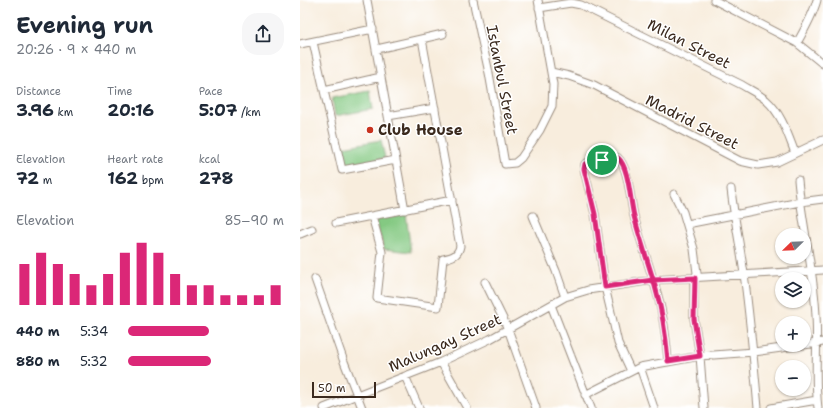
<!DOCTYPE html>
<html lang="en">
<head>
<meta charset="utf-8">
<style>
  body { margin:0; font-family:"Shantell Sans",sans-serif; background:#f6f6f7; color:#1f2937; height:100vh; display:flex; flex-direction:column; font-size:15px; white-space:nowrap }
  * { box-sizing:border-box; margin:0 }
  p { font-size:13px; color:#747a83 }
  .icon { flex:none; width:22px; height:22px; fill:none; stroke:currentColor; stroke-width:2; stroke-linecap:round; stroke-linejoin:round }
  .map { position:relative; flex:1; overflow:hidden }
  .panel { display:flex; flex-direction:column; background:#fff; width:300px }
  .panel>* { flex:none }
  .needle { width:26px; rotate:247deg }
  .controls { position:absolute; left:475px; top:228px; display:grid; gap:8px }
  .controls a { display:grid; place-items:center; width:36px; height:36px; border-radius:50%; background:#fff; box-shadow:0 1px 3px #0004; font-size:20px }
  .scale { position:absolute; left:12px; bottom:10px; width:64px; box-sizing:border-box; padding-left:4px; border:2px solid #3b2a1e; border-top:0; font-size:11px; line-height:14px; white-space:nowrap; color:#3b2a1e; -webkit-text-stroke:3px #fff; paint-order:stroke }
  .pin { position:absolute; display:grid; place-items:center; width:34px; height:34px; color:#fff; margin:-17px; border:2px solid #fff; border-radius:50%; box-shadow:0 1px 4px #0007 }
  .round { display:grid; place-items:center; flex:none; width:42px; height:42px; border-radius:16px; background:#f6f6f7 }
  .head { display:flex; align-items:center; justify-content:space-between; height:68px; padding:0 16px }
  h1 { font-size:22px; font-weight:700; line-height:30px }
  .metrics { display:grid; grid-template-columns:repeat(3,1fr); gap:6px; height:68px; padding:4px 16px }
  .metrics div { display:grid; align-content:center }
  .metrics b { font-size:17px; font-weight:700 }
  .metrics small { font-size:11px; font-weight:400 }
  .metrics p { font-size:11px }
  .chart { height:112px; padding:8px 16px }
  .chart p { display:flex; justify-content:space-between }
  .chart svg { width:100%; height:72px; margin-top:4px; stroke:#db2777; stroke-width:6 }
  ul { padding:0 16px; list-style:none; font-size:13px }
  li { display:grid; grid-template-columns:64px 48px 1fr; align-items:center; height:30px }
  li i { height:10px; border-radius:5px; background:#db2777 }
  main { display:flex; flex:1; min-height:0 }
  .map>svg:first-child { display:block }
  .green { fill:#84c982; stroke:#607a50 }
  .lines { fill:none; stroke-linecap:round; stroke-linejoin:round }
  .street-casing { stroke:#9a8c7e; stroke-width:9 }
  .street { stroke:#fff; stroke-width:7 }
  .route-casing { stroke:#fff; stroke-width:8 }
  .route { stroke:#db2777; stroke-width:5 }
  .poi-dot { fill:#c8321e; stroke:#fff; stroke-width:1.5 }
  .labels { text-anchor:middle; stroke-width:3; stroke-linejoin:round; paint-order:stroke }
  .street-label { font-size:15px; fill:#3b2a1e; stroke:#fff }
  .poi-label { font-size:15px; font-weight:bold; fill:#3b2a1e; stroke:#fff; text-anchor:start }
</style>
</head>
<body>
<main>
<section class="panel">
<div class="head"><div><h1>Evening run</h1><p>20:26 · 9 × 440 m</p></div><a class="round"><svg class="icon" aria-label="share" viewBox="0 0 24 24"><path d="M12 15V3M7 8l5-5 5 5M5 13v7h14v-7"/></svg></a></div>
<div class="metrics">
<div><p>Distance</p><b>3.96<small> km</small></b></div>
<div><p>Time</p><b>20:16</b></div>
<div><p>Pace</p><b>5:07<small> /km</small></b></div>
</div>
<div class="metrics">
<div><p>Elevation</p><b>72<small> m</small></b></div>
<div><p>Heart rate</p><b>162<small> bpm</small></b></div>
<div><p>kcal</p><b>278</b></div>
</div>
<div class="chart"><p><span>Elevation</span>85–90 m</p>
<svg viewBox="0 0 160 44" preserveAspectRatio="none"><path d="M5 44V19M15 44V12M25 44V19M35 44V25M45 44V32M55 44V25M65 44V12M75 44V6M85 44V12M95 44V25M105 44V32M115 44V32M125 44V38M135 44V38M145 44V38M155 44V32"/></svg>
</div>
<ul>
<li><b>440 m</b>5:34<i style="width:52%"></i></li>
<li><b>880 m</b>5:32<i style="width:53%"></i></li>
</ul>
</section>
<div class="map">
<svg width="523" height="408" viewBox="0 0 523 408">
  <rect width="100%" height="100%" fill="#fff"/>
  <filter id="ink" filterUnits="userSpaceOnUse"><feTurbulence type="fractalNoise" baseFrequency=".025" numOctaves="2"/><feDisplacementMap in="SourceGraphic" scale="8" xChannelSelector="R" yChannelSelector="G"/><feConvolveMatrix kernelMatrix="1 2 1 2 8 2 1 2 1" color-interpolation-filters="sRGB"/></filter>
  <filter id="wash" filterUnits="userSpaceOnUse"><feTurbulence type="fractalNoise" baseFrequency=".012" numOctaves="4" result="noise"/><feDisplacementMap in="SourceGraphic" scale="16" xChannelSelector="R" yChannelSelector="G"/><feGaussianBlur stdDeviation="0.9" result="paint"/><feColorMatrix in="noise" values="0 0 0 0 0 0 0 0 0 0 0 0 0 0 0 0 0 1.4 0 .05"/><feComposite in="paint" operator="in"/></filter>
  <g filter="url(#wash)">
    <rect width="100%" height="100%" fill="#f8eddd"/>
    <path class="green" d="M 70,91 L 73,109 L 35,116 L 32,98 Z
      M 81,140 L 85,158 L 46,166 L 43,147 Z
      M 106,214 L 111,252 L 84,249 L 75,220 Z"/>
  </g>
  <g filter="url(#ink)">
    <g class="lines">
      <g class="street-casing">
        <path id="street" d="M 67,0 L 105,210
          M 173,0 L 189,73 L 205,164 L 215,163 L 221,158 L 240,130 L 252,106 L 253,84 L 238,0
          M 414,0 L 497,43 L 523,64
          M 239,8 L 271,3 L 281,5 L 442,85 C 450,90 459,94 466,100 C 482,114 488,135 495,153
          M 13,42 L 42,170 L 96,160
          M 497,43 C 505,29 513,15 517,0
          M 0,44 L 73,29
          M 77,49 L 143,34
          M 251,72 L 269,76 L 294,85 L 440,161 L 458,165 L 477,162 L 523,140
          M 24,90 L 81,77
          M 88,116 L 135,108
          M 498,180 C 502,225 514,270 516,316 C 518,347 514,378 518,408
          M 431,189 C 434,217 440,245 444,274 C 450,318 454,363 458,408
          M 374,194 L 383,212 L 394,249 L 397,273 L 394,282 L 394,319 L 400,356 L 404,408
          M 72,216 L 82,252 L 77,298 L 138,307 L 143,259 C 152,257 158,256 160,246 L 122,39
          M 233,216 L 256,271 L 265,297
          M 36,223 L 152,200
          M 387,224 L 500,202 L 523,199
          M 0,234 L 12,229
          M 15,279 L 43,359 L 62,408
          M 185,282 L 208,329 L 236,408
          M 251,305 L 291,408
          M 504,345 L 523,342
          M 141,362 L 167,408
          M 340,367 L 354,408
          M 331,371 L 318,343 L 310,308 L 305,287 L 295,214 L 284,169 L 285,164 L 287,163 L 312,157 L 318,158 C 329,168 330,200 334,216 C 340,239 348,262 355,286 C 363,310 366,336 368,361
          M 105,376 L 119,408
          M 285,395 L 340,367 L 400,356 L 454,352 L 503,345
          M 24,408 L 141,362 L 190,339 L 265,297 L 288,290 L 353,280 L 523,270
          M 471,408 L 517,400"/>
      </g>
      <use href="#street" class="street"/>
    </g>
  </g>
  <g class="lines" filter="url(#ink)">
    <g class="route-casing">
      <path id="route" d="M 302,160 L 285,164 L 284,169 L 295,214 L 305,287 L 353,280 L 395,278 L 394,319 L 400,356 L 368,361 C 366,336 362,310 355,286 C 348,262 340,239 334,216 C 330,200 329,167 318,158 L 312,157 L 302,160"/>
    </g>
    <use href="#route" class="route"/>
  </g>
  <circle class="poi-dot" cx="70" cy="130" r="4"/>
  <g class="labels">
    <g class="street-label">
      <text transform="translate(389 44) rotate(27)" y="5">Milan Street</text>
      <text transform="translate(202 80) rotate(79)" y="5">Istanbul Street</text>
      <text transform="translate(392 122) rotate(27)" y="5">Madrid Street</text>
      <text transform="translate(145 343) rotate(-24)" y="5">Malungay Street</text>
    </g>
    <g class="poi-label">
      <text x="78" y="135">Club House</text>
    </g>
  </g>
</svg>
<div class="controls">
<a><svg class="needle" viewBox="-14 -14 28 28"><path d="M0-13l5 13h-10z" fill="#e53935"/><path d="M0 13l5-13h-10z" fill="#747a83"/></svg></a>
<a><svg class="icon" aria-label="layers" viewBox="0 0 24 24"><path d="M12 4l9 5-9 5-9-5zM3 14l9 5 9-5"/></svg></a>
<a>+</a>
<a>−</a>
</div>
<div class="scale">50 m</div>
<div class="pin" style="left:302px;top:160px;background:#1e9e55"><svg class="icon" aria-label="arrive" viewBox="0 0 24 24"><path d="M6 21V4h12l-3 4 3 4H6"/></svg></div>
</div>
</main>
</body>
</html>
